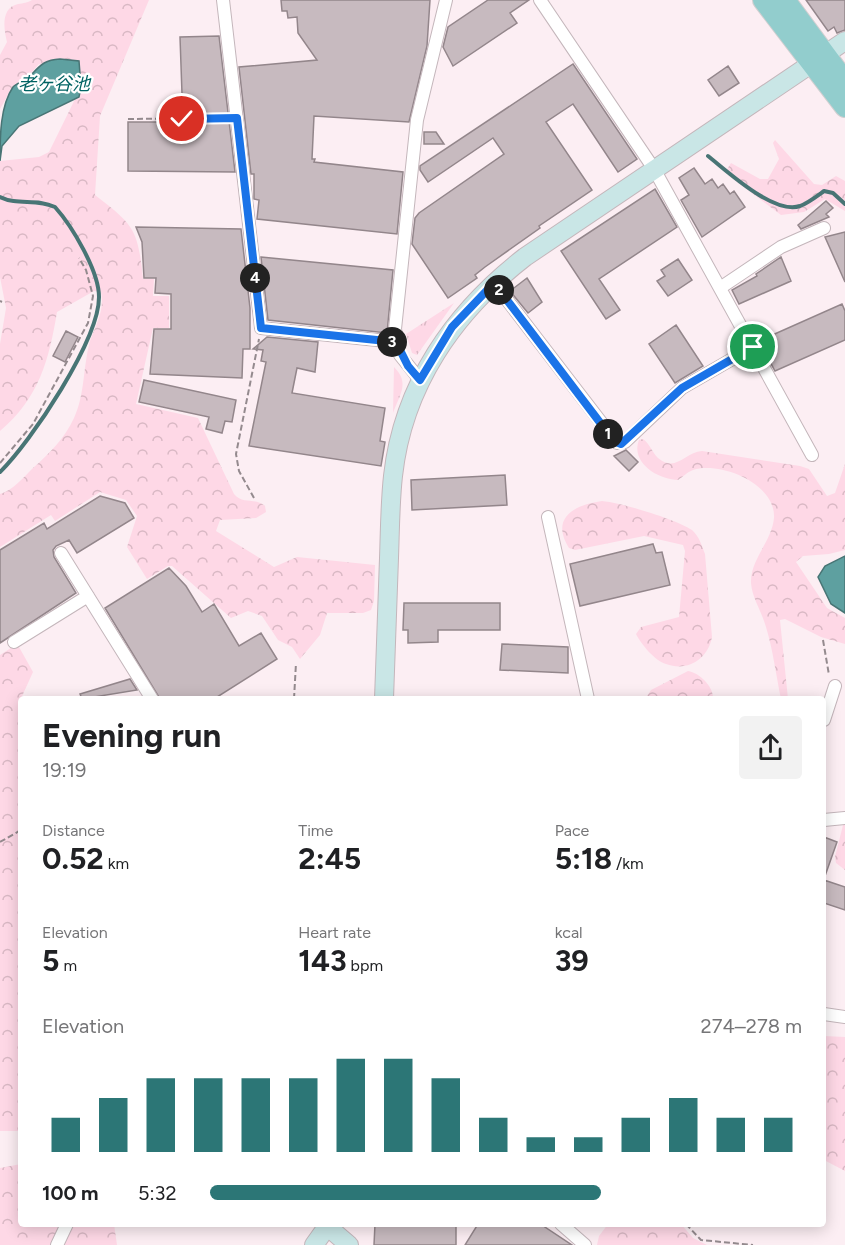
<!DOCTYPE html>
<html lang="en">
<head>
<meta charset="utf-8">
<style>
  body { margin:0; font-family:Figtree,"Noto Sans JP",sans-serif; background:#f2f2f2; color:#202124; height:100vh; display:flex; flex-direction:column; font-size:22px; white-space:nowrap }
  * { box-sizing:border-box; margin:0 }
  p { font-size:20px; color:#757577 }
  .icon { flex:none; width:33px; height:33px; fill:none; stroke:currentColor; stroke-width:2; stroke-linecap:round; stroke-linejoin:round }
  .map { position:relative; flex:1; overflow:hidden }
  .details { position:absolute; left:18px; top:696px; width:808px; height:531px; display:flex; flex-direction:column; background:#fff; border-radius:6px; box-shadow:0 3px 15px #0003 }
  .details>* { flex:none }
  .pin { position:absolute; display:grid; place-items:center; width:51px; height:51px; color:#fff; margin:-26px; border:3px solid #fff; border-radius:50%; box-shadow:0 2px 6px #0007 }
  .km { position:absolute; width:30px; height:30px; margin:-15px; border-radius:50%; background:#222; color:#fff; font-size:16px; line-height:30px; text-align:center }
  .round { display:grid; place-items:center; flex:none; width:63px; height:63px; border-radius:6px; background:#f2f2f2 }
  .head { display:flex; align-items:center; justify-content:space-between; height:102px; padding:0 24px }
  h1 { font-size:33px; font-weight:700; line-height:45px }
  .stats { display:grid; grid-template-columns:repeat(3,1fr); gap:9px; height:102px; padding:6px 24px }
  .stats div { display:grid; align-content:center }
  .stats b { font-size:30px; font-weight:700 }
  .stats small { font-size:16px; font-weight:400 }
  .stats p { font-size:16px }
  .chart { height:168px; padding:12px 24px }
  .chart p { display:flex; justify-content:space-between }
  .chart svg { width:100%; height:108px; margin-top:6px; stroke:#2c7676; stroke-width:6 }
  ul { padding:0 24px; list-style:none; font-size:20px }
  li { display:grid; grid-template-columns:96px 72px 1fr; align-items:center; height:45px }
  li i { height:15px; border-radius:8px; background:#2c7676 }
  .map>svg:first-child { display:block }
  .grass { fill:url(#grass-tufts) }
  .forest { fill:url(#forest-crowns) }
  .water { fill:#5ea0a0; stroke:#487575; stroke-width:1.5 }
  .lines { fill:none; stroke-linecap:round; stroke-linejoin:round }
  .stream { stroke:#487575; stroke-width:4 }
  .building { fill:#c7babf; stroke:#93868b; stroke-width:1.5 }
  .street-casing { stroke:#c4b6bb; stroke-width:14 }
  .secondary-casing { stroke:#c4b6bb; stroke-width:20 }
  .primary-casing { stroke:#d0cfd0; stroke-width:22 }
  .path { stroke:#948a8e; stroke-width:2; stroke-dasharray:6 3; stroke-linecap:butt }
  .street { stroke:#fff; stroke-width:12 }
  .secondary { stroke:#c9e6e6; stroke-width:18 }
  .primary { stroke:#92cdcd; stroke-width:20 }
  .route-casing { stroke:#fff; stroke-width:12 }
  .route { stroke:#1a73e8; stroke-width:8 }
  .labels { text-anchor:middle; stroke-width:4.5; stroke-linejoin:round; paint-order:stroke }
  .water-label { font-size:18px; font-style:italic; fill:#006363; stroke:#fff }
</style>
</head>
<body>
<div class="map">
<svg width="845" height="1245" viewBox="0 0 845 1245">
  <defs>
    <pattern id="grass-tufts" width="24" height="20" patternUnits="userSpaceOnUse" patternTransform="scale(1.5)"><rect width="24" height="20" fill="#fed8e6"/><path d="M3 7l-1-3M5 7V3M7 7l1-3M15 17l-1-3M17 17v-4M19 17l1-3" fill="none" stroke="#d9b8c4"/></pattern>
    <pattern id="forest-crowns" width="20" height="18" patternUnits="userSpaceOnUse" patternTransform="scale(1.5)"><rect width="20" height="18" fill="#fed8e6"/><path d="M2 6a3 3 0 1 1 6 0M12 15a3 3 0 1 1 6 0" fill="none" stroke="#d9b8c4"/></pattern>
  </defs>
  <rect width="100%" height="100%" fill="#fceef3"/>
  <path class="grass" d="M 454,303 L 417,355 L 412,353 L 406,334 Z
    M 394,367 C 410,383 400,394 393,413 Z"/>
  <path class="forest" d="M 32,0 L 149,0 L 100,116 L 95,195 C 134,225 138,229 143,279 L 154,279 L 153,296 L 169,296 L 169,328 L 153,328 L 136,404 L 198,418 L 234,494 C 243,505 255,497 265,506 L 266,512 L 256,518 L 220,520 L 216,531 L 274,567 L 297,557 L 375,565 L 374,601 L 371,610 L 363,613 L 327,613 L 320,635 L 300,659 L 292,647 L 278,640 L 262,616 L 248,611 L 231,618 L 172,566 L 168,566 L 147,579 L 127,547 L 137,516 L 126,500 L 100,492 L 55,521 L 51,515 L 0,547 L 0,494 C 13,490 23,478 33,468 C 49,454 65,438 74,418 C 85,395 83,366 90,341 C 96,325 105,309 101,292 L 94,291 L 57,312 C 49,360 39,398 0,431 L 0,344 L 6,308 L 0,277 L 0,161 L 39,157 L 49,152 L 81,87 L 39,64 L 27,78 L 12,88 L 0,109 L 0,55 L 7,42 C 4,30 0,8 18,4 C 24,3 27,3 32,0 Z
    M 775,140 L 814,184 L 822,185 L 836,176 L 845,181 L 845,211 L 825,199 L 804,212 L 781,215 L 729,176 L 726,171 L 731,163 L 760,179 L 768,179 L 779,159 L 773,143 Z
    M 643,439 C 650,444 652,452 658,458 C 676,473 685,452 702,451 L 800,466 L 809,469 L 827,496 L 835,493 L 845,464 L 845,550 L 829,554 L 803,556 L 796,562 L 827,608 L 845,618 L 845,644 L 821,637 L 785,619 L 780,620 L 788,699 L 781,699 C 776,675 773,650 766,627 C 762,612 752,598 751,583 C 750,560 772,541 774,518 C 776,484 721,461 693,470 C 687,472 683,477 678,480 C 659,480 630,463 639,440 Z
    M 602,501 C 622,503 675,519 692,530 C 699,536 702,546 705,554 L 712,637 C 708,659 688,672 666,664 C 655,661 641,644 636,634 L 641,627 L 679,617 L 685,551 L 683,545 L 644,536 L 575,550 L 569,548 C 550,518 574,505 602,501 Z
    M 14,646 L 19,647 L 33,672 L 19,703 L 21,1131 L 0,1131 L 0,655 Z
    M 688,671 C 700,673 714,687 713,699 L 645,699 L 651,690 Z
    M 843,825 L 845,825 L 845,870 L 836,863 L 835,857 Z
    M 824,1036 L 845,1037 L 845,1171 L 824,1160 Z
    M 21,1164 L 21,1224 L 60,1224 L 51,1245 L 0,1245 L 0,1168 Z
    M 74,1224 L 114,1224 L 117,1245 L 62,1245 Z
    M 608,1224 L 681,1224 L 693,1238 L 707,1245 L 597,1245 L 599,1236 Z"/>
  <path class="water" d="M 60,59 L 79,61 L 81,87 L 79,97 L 19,126 L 2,146 L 0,161 C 0,137 0,106 13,87 C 17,83 24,81 29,77 C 40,66 43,60 60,59 Z
    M 845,556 L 845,613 L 831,604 L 818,577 L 825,566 Z"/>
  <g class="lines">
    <path class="stream" d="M 708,156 C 727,171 774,215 800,206 C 808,203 817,196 824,191 L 833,193 L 845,204
      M 0,197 C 18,206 36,198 55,207 C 72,226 99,271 99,297 C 99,340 31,442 0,472"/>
  </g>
  <path class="building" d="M 281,0 L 430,0 L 427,46 L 409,122 L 314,116 L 312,159 L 315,159 L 314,162 L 403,172 L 397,234 L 257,219 L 259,200 L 254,199 L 254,174 L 251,174 L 239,67 L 317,60 L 298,33 L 297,17 L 288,18 L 287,11 L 282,11 Z
    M 488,0 L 529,0 L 510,13 L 517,23 L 453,66 L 443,47 L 448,27 Z
    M 806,0 L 845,0 L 845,30 L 837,33 L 834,27 L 828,31 Z
    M 219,36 L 235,172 L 128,171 L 128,122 L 183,122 L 180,37 Z
    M 573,64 L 637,159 L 618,172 L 573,104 L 546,122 L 592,190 L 539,226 L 540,228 L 485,267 L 475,275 L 477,278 L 448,298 L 412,244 L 415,218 L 419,213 L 504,154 L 493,138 L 428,182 L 420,170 L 420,166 Z
    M 728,66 L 739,83 L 719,96 L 708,80 Z
    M 424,132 L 436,132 L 444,144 L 424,144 Z
    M 694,168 L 705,184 L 712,179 L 718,188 L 723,184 L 730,194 L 734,191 L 745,207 L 702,237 L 681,200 L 689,195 L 679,178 Z
    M 655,189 L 677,227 L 599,279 L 620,310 L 606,319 L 561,251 Z
    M 826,201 L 833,208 L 826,214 L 829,217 L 801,229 L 798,225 Z
    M 136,227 L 241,229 L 250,308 L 250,349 L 243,349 L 242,378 L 150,374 L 154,329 L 171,329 L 171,294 L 155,293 L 156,278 L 144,278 L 142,242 Z
    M 845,232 L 845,282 L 825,237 Z
    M 261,257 L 393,270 L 387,333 L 268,320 Z
    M 781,257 L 791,281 L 739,304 L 732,290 L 757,276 L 756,274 Z
    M 678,259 L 692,280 L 668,296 L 657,281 L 665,276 L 661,270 Z
    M 527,278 L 542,302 L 528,313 L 510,291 Z
    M 842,304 L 845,311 L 845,340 L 775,371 L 759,341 Z
    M 676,325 L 703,366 L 675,383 L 649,344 Z
    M 66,331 L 78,337 L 65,362 L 53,356 Z
    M 267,337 L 318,342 L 315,372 L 297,368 L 292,393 L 385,408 L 380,441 L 385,442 L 381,466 L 249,446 L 266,362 L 261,361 L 263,350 L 253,349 Z
    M 144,380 L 236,400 L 232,422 L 225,421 L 222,433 L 206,429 L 209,417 L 139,402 Z
    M 626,450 L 638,462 L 629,471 L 614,456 Z
    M 505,475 L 507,505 L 412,510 L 411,480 Z
    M 100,496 L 125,503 L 134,518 L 77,553 L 69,540 L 56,546 L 53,550 L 54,557 L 76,593 L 0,643 L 0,550 L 44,523 L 47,529 Z
    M 653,544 L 656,553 L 662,552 L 670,585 L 580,606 L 570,564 Z
    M 169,568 L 186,586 L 202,612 L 214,604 L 239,646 L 261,633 L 277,659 L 214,699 L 160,699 L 105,608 Z
    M 404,603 L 500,603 L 500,630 L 438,630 L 438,642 L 408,643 L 408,630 L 403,630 Z
    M 502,644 L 568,647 L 568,673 L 500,670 Z
    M 130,679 L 137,690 L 82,699 L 80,694 Z
    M 824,837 L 837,842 L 825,876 L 824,876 Z
    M 824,880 L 845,887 L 845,910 L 824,903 Z
    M 375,1224 L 456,1224 L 456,1245 L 374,1245 Z
    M 478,1224 L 547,1224 L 545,1227 L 572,1245 L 465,1245 Z"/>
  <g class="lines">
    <g class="street-casing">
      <path id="street" d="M 223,0 L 261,328 L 396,342
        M 540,0 L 654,169 L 812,455
        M 494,283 L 617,443 L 625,442 L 682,388 L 753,347
        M 720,288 L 781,247 L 824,228
        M 420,380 L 400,355 L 395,329 L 417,120 L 446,0
        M 548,517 L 588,699
        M 61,553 L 152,699
        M 14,642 L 88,596
        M 824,720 L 835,686
        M 824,820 L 845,818
        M 824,1014 L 845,1017
        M 561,1224 L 585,1245
        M 57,1245 L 67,1224"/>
    </g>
    <g class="secondary-casing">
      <path id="secondary" d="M 384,699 C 386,652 387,605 389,558 C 390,531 390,503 393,476 C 403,385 454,312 525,257 L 845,41
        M 328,1227 L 349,1245
        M 314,1245 L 329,1224"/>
    </g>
    <g class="primary-casing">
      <path id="primary" d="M 763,0 L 845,107
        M 785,0 L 845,81"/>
    </g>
    <path class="path" d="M 128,119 L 224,118
      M 0,301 L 2,302
      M 0,463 L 33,424 L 88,323 L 93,296 L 86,270 L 79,258
      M 254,498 L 239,471 L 236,454 L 259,339
      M 823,640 L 829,675
      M 294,699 L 296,663
      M 0,842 L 21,830
      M 686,1224 L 701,1240 L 753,1245"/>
    <use href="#street" class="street"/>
    <use href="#secondary" class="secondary"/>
    <use href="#primary" class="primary"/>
  </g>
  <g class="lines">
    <g class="route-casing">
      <path id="route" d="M 182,119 L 237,118 L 261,328 L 396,342 L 408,366 L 420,380 L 452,327 L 494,283 L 614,441 L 621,444 L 682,388 L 753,347"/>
    </g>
    <use href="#route" class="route"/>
  </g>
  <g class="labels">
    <g class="water-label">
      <text x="54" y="90">老ヶ谷池</text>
    </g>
  </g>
</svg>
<div class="pin" style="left:753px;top:347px;background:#1e9e55"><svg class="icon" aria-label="arrive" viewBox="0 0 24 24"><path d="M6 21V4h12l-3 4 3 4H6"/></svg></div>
<div class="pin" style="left:182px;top:119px;background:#d93025"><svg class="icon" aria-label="check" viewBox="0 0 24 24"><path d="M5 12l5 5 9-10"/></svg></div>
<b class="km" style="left:608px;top:434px">1</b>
<b class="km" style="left:499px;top:290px">2</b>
<b class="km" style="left:392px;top:342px">3</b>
<b class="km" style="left:255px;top:278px">4</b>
<section class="details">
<div class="head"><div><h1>Evening run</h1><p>19:19</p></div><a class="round"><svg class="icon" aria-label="share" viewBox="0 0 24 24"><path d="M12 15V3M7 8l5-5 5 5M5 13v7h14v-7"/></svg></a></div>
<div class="stats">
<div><p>Distance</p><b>0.52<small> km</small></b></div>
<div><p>Time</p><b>2:45</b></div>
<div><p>Pace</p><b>5:18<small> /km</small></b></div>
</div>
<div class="stats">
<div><p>Elevation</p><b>5<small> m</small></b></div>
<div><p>Heart rate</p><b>143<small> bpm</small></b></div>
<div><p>kcal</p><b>39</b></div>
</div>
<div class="chart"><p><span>Elevation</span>274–278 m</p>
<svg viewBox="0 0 160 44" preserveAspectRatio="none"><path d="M5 44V30M15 44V22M25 44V14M35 44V14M45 44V14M55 44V14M65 44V6M75 44V6M85 44V14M95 44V30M105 44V38M115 44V38M125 44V30M135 44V22M145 44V30M155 44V30"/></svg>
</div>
<ul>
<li><b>100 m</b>5:32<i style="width:66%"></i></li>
</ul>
</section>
</div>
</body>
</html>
